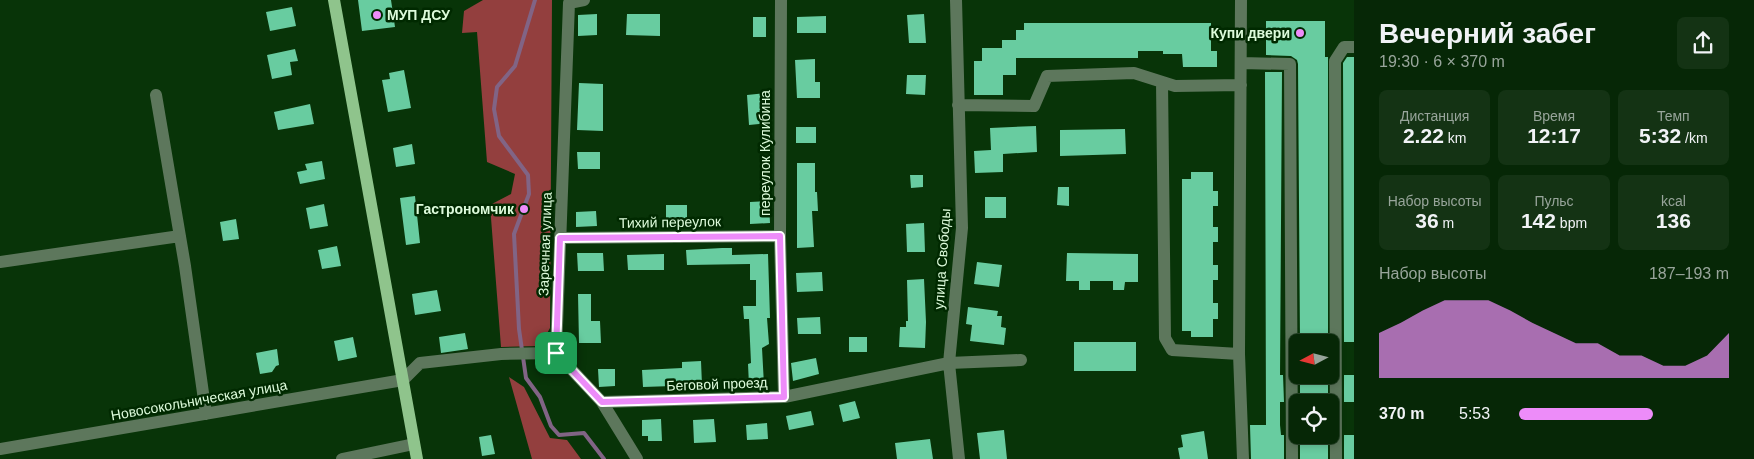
<!DOCTYPE html>
<html lang="ru">
<head>
<meta charset="utf-8">
<style>
  body { margin:0; font-family:Helvetica,sans-serif; background:#143314; color:#f1f3f6; height:100vh; display:flex; flex-direction:column; font-size:19px; white-space:nowrap }
  * { box-sizing:border-box; margin:0 }
  p { font-size:16px; color:#98a59b }
  .icon { flex:none; width:28px; height:28px; fill:none; stroke:currentColor; stroke-width:2; stroke-linecap:round; stroke-linejoin:round }
  .map { position:relative; flex:1; overflow:hidden }
  .panel { display:flex; flex-direction:column; background:#062706; width:400px }
  .panel>* { flex:none }
  .needle { width:32px; rotate:263deg }
  .buttons { position:absolute; left:1289px; top:334px; display:grid; gap:10px }
  .buttons a { display:grid; place-items:center; width:50px; height:50px; border-radius:8px; background:#062706; box-shadow:0 2px 8px #0003,0 0 0 1px #274428; font-size:25px }
  .pin { position:absolute; display:grid; place-items:center; width:42px; height:42px; color:#fff; margin:-21px; border-radius:10px; box-shadow:0 2px 8px #0006 }
  .round { display:grid; place-items:center; flex:none; width:52px; height:52px; border-radius:8px; background:#143314 }
  .summary { display:flex; align-items:center; justify-content:space-between; height:85px; padding:0 25px }
  h1 { font-size:28px; font-weight:800; line-height:38px }
  .metrics { display:grid; grid-template-columns:repeat(3,1fr); gap:8px; height:85px; padding:5px 25px }
  .metrics div { display:grid; align-content:center; border-radius:8px; background:#143314; text-align:center }
  .metrics b { font-size:21px; font-weight:800 }
  .metrics small { font-size:14px; font-weight:400 }
  .metrics p { font-size:14px }
  .chart { height:140px; padding:10px 25px }
  .chart p { display:flex; justify-content:space-between }
  .chart svg { width:100%; height:90px; margin-top:5px; fill:#ed8cf9; opacity:.7 }
  ul { padding:0 25px; list-style:none; font-size:16px }
  li { display:grid; grid-template-columns:80px 60px 1fr; align-items:center; height:38px }
  li i { height:12px; border-radius:6px; background:#ed8cf9 }
  main { display:flex; flex:1; min-height:0 }
  .map>svg:first-child { display:block }
  .forest { fill:#933f3e }
  .lines { fill:none; stroke-linecap:round; stroke-linejoin:round }
  .stream { stroke:#816485; stroke-width:4 }
  .building { fill:#68cca0 }
  .minor { stroke:#5d775c; stroke-width:12 }
  .major { stroke:#8fc48c; stroke-width:12 }
  .route-casing { stroke:#fff; stroke-width:10 }
  .route { stroke:#ed8cf9; stroke-width:6 }
  .poi-dot { fill:#ed8cf9; stroke:#002900; stroke-width:2 }
  .labels { text-anchor:middle; stroke-width:5; stroke-linejoin:round; paint-order:stroke }
  .poi-label { font-size:14px; font-weight:bold; fill:#ddfbdb; stroke:#002900; text-anchor:end }
  .street-label { font-size:14px; fill:#ddfbdb; stroke:#002900 }
</style>
</head>
<body>
<main>
<div class="map">
<svg width="1354" height="459" viewBox="0 0 1354 459">
  <rect width="100%" height="100%" fill="#083408"/>
  <path class="forest" d="M 483,0 L 552,0 L 550,328 L 540,346 L 501,347 L 490,205 L 511,194 L 515,174 L 487,162 L 477,32 L 462,33 L 464,11 Z
    M 509,377 L 524,387 L 550,438 L 567,440 L 581,459 L 532,459 Z"/>
  <g class="lines">
    <path class="stream" d="M 535,0 L 515,66 L 497,87 L 494,109 L 499,136 L 528,175 L 529,194 L 514,234 L 519,329 L 526,378 L 540,397 L 551,426 L 559,435 L 584,433 L 604,459"/>
  </g>
  <path class="building" d="M 358,0 L 391,0 L 395,27 L 362,31 Z
    M 292,7 L 296,26 L 270,31 L 266,12 Z
    M 597,14 L 597,35 L 578,36 L 578,15 Z
    M 627,14 L 660,14 L 660,36 L 626,35 Z
    M 924,14 L 926,43 L 909,43 L 907,15 Z
    M 826,16 L 826,33 L 797,33 L 797,17 Z
    M 753,17 L 766,17 L 766,37 L 753,37 Z
    M 1266,21 L 1325,21 L 1325,57 L 1328,57 L 1328,342 L 1300,342 L 1298,64 L 1297,60 L 1291,56 L 1266,55 Z
    M 1024,23 L 1211,23 L 1211,51 L 1217,51 L 1217,67 L 1183,67 L 1182,54 L 1163,54 L 1163,51 L 1138,51 L 1138,58 L 1016,58 L 1016,75 L 1003,75 L 1003,95 L 974,95 L 974,61 L 982,61 L 982,48 L 1002,48 L 1002,40 L 1016,40 L 1016,30 L 1024,30 Z
    M 295,49 L 298,61 L 290,62 L 292,75 L 272,79 L 267,55 Z
    M 1347,57 L 1354,57 L 1354,342 L 1344,342 L 1343,63 Z
    M 815,59 L 815,82 L 820,82 L 820,98 L 797,98 L 795,60 Z
    M 404,70 L 411,108 L 388,112 L 382,80 L 390,79 L 389,73 Z
    M 1265,72 L 1282,72 L 1280,375 L 1283,375 L 1284,402 L 1280,402 L 1280,425 L 1281,435 L 1284,435 L 1284,459 L 1251,459 L 1250,425 L 1266,425 Z
    M 907,75 L 926,75 L 925,95 L 906,94 Z
    M 579,83 L 603,84 L 603,131 L 577,130 Z
    M 767,93 L 769,123 L 749,125 L 747,95 Z
    M 310,104 L 314,124 L 278,130 L 274,112 Z
    M 1036,126 L 1037,152 L 1003,154 L 1003,172 L 975,173 L 974,151 L 991,150 L 990,128 Z
    M 796,127 L 816,127 L 816,143 L 796,143 Z
    M 1125,129 L 1126,154 L 1060,156 L 1060,130 Z
    M 412,144 L 415,164 L 396,167 L 393,148 Z
    M 577,152 L 600,152 L 600,169 L 578,169 Z
    M 322,161 L 325,179 L 300,184 L 297,172 L 307,170 L 305,164 Z
    M 797,163 L 815,163 L 815,192 L 817,192 L 818,211 L 812,211 L 814,247 L 797,248 Z
    M 1191,172 L 1213,172 L 1213,191 L 1218,191 L 1218,206 L 1213,206 L 1213,227 L 1218,227 L 1218,242 L 1213,242 L 1213,265 L 1218,265 L 1218,280 L 1213,280 L 1213,303 L 1218,303 L 1218,319 L 1213,319 L 1213,337 L 1191,337 L 1191,331 L 1182,331 L 1182,179 L 1191,179 Z
    M 910,175 L 923,175 L 923,187 L 911,188 Z
    M 1058,187 L 1069,187 L 1069,206 L 1057,205 Z
    M 415,196 L 420,243 L 406,245 L 400,198 Z
    M 985,197 L 1006,197 L 1006,218 L 985,218 Z
    M 769,201 L 770,223 L 750,224 L 750,202 Z
    M 324,204 L 328,226 L 310,229 L 306,208 Z
    M 666,205 L 687,205 L 687,226 L 666,226 Z
    M 596,211 L 597,226 L 576,227 L 576,212 Z
    M 236,219 L 239,239 L 223,241 L 220,222 Z
    M 924,223 L 925,252 L 907,252 L 906,224 Z
    M 337,246 L 341,266 L 322,269 L 318,250 Z
    M 722,248 L 732,248 L 732,255 L 768,254 L 770,318 L 767,318 L 769,344 L 762,348 L 764,385 L 749,385 L 748,364 L 751,363 L 749,319 L 744,319 L 743,306 L 756,306 L 756,280 L 750,280 L 750,264 L 687,265 L 686,250 Z
    M 577,253 L 603,253 L 604,271 L 578,271 Z
    M 1067,253 L 1138,254 L 1138,282 L 1125,282 L 1124,290 L 1113,290 L 1113,281 L 1090,281 L 1090,290 L 1079,290 L 1079,281 L 1066,281 Z
    M 664,254 L 664,270 L 628,270 L 627,255 Z
    M 977,262 L 1002,265 L 999,287 L 974,284 Z
    M 822,272 L 823,291 L 797,292 L 796,273 Z
    M 924,279 L 926,322 L 925,348 L 899,347 L 900,327 L 906,327 L 906,321 L 908,321 L 907,280 Z
    M 437,290 L 441,311 L 415,315 L 412,294 Z
    M 578,294 L 591,294 L 591,321 L 600,321 L 601,343 L 579,343 Z
    M 968,307 L 998,311 L 997,316 L 1002,316 L 1001,327 L 1006,328 L 1004,345 L 970,341 L 972,325 L 966,324 Z
    M 820,317 L 821,334 L 798,334 L 797,318 Z
    M 465,333 L 468,349 L 441,353 L 439,337 Z
    M 353,337 L 357,357 L 338,361 L 334,341 Z
    M 849,337 L 867,337 L 867,352 L 849,352 Z
    M 1074,342 L 1136,342 L 1136,371 L 1074,371 Z
    M 277,349 L 279,365 L 276,366 L 272,372 L 260,374 L 256,353 Z
    M 816,358 L 819,374 L 793,381 L 791,363 Z
    M 701,361 L 702,385 L 643,387 L 642,370 L 682,368 L 682,362 Z
    M 598,369 L 615,369 L 615,386 L 599,387 Z
    M 1300,375 L 1328,375 L 1328,402 L 1300,402 Z
    M 1344,375 L 1354,375 L 1354,402 L 1344,402 Z
    M 855,401 L 860,418 L 843,422 L 839,405 Z
    M 811,411 L 814,425 L 789,430 L 786,416 Z
    M 661,419 L 662,441 L 648,441 L 648,436 L 642,436 L 642,420 Z
    M 714,419 L 716,442 L 694,443 L 693,420 Z
    M 767,423 L 768,439 L 747,440 L 746,425 Z
    M 1004,430 L 1007,459 L 980,459 L 977,433 Z
    M 1204,431 L 1208,459 L 1180,459 L 1178,448 L 1183,447 L 1181,435 Z
    M 491,435 L 495,454 L 482,456 L 479,437 Z
    M 1300,435 L 1328,435 L 1328,459 L 1300,459 Z
    M 1344,435 L 1354,435 L 1354,459 L 1344,459 Z
    M 930,439 L 933,459 L 897,459 L 895,443 Z"/>
  <g class="lines">
    <path class="minor" d="M 781,0 L 780,236 L 784,397
      M 956,0 L 962,228 L 949,363 L 959,459
      M 569,3 L 556,353 L 602,402 L 637,459
      M 569,3 L 584,0
      M 1241,63 L 1290,64 L 1292,459
      M 1162,82 L 1165,338 L 1172,350 L 1239,354 L 1241,0
      M 156,95 L 185,266 L 206,414
      M 958,105 L 1034,106 L 1047,76 L 1134,73 L 1175,86 L 1241,85
      M 560,238 L 780,236
      M 0,262 L 180,236
      M 1239,354 L 1243,459
      M 602,402 L 784,397 L 949,363 L 1021,360
      M 0,449 L 403,380 L 420,363 L 501,354 L 556,353
      M 342,459 L 414,444
      M 1336,459 L 1335,61 L 1344,47 L 1354,47"/>
    <path class="major" d="M 334,0 L 417,459"/>
  </g>
  <g class="lines">
    <g class="route-casing">
      <path id="route" d="M 780,236 L 784,397 L 602,402 L 556,353 L 560,238 Z"/>
    </g>
    <use href="#route" class="route"/>
  </g>
  <g class="poi-dot">
    <circle cx="377" cy="15" r="5"/>
    <circle cx="1300" cy="33" r="5"/>
    <circle cx="524" cy="209" r="5"/>
  </g>
  <g class="labels">
    <g class="poi-label">
      <text x="387" y="20" text-anchor="start">МУП ДСУ</text>
      <text x="1290" y="38">Купи двери</text>
      <text x="514" y="214">Гастрономчик</text>
    </g>
    <g class="street-label">
      <text transform="translate(765 153) rotate(-90)" y="5">переулок Кулибина</text>
      <text transform="translate(670 222) rotate(-1)" y="5">Тихий переулок</text>
      <text transform="translate(545 244) rotate(-88)" y="5">Заречная улица</text>
      <text transform="translate(942 259) rotate(-86)" y="5">улица Свободы</text>
      <text transform="translate(717 384) rotate(-2)" y="5">Беговой проезд</text>
      <text transform="translate(199 400) rotate(-10)" y="5">Новосокольническая улица</text>
    </g>
  </g>
</svg>
<div class="buttons">
<a><svg class="needle" viewBox="-14 -14 28 28"><path d="M0-13l5 13h-10z" fill="#e53935"/><path d="M0 13l5-13h-10z" fill="#98a59b"/></svg></a>
<a><svg class="icon" aria-label="locate" viewBox="0 0 24 24"><circle cx="12" cy="12" r="6"/><path d="M12 2v4M12 18v4M2 12h4M18 12h4"/></svg></a>
</div>
<div class="pin" style="left:556px;top:353px;background:#1e9e55"><svg class="icon" aria-label="arrive" viewBox="0 0 24 24"><path d="M6 21V4h12l-3 4 3 4H6"/></svg></div>
</div>
<section class="panel">
<div class="summary"><div><h1>Вечерний забег</h1><p>19:30 · 6 × 370 m</p></div><a class="round"><svg class="icon" aria-label="share" viewBox="0 0 24 24"><path d="M12 15V3M7 8l5-5 5 5M5 13v7h14v-7"/></svg></a></div>
<div class="metrics">
<div><p>Дистанция</p><b>2.22<small> km</small></b></div>
<div><p>Время</p><b>12:17</b></div>
<div><p>Темп</p><b>5:32<small> /km</small></b></div>
</div>
<div class="metrics">
<div><p>Набор высоты</p><b>36<small> m</small></b></div>
<div><p>Пульс</p><b>142<small> bpm</small></b></div>
<div><p>kcal</p><b>136</b></div>
</div>
<div class="chart"><p><span>Набор высоты</span>187–193 m</p>
<svg viewBox="0 0 160 44" preserveAspectRatio="none"><path d="M0 44V22L10 17L20 11L30 6L40 6L50 6L60 11L70 17L80 22L90 27L100 27L110 33L120 33L130 38L140 38L150 33L160 22V44z"/></svg>
</div>
<ul>
<li><b>370 m</b>5:53<i style="width:64%"></i></li>
</ul>
</section>
</main>
</body>
</html>
